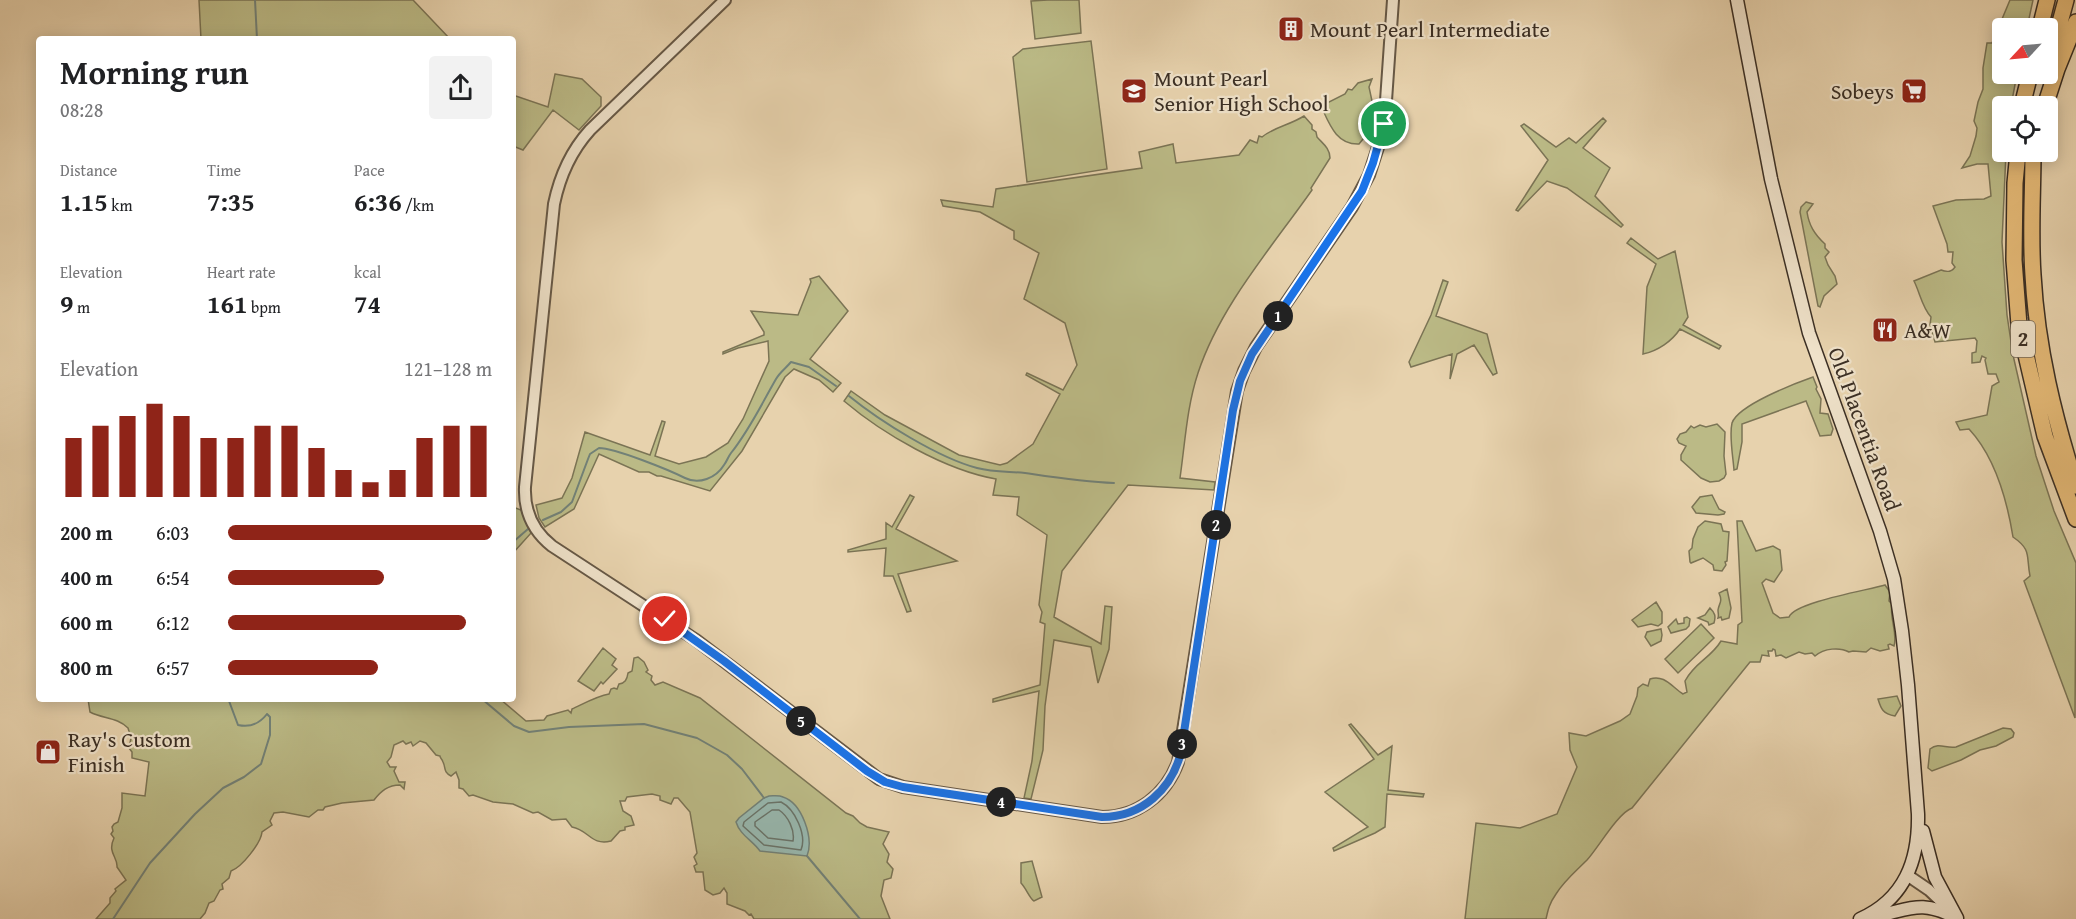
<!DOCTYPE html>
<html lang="en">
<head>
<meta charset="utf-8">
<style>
  body { margin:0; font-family:"Gentium Book Plus",serif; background:#f2f2f2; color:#202124; height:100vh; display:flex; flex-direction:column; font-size:22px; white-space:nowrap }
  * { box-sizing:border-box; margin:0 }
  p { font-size:20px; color:#757577 }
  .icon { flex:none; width:33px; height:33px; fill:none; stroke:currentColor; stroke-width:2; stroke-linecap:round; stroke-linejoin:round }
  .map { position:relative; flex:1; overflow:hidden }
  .details { position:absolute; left:36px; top:36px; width:480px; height:666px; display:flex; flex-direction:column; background:#fff; border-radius:6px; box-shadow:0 3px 15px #0003 }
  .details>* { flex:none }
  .needle { width:39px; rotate:244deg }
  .buttons { position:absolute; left:1992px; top:18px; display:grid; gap:12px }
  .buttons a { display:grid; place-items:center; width:66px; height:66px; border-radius:6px; background:#fff; box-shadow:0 3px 15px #0003; font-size:30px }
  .pin { position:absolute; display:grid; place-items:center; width:51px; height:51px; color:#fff; margin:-26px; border:3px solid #fff; border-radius:50%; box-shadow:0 2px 6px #0007 }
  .km { position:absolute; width:30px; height:30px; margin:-15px; border-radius:50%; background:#222; color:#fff; font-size:16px; line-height:30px; text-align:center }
  .round { display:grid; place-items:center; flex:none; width:63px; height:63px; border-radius:6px; background:#f2f2f2 }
  .headline { display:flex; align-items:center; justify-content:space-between; height:102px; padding:0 24px }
  h1 { font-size:33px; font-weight:700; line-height:45px }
  .metrics { display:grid; grid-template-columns:repeat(3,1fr); gap:9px; height:102px; padding:6px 24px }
  .metrics div { display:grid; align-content:center }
  .metrics b { font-size:26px; font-weight:700 }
  .metrics small { font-size:16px; font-weight:400 }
  .metrics p { font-size:16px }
  .chart { height:168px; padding:12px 24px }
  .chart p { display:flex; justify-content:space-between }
  .chart svg { width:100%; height:108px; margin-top:6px; stroke:#8f2418; stroke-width:6 }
  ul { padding:0 24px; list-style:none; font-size:20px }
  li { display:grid; grid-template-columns:96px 72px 1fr; align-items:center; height:45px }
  li i { height:15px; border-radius:8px; background:#8f2418 }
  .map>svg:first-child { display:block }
  .green { fill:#bbba86; stroke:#7b7455; stroke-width:1.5 }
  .water { fill:#97b7ae; stroke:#728177; stroke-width:1.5 }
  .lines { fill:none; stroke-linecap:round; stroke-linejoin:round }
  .shore { stroke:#697369; stroke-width:1.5 }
  .stream { stroke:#728177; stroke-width:2 }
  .tertiary-casing { stroke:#665846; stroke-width:14 }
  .secondary-casing { stroke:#3b2f24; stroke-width:15 }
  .motorway-casing { stroke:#3b2f24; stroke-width:18 }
  .tertiary { stroke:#efe2ca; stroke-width:10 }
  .secondary { stroke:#efe2ca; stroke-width:12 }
  .motorway { stroke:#e4b976; stroke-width:15 }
  .route-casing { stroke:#fff; stroke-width:12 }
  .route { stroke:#1a73e8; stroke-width:8 }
  .labels { text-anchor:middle; stroke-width:4.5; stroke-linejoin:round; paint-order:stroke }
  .shield { fill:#efe2ca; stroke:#716556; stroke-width:1.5 }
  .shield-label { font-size:21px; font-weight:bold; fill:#3b2f24 }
  .poi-label { font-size:22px; fill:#3b2f24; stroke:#efe2ca; text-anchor:start }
  .street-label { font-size:22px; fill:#3b2f24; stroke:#efe2ca }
</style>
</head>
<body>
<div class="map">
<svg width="2076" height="919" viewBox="0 0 2076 919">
  <rect width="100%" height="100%" fill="#e7d2ad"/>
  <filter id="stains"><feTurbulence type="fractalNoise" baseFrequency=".00333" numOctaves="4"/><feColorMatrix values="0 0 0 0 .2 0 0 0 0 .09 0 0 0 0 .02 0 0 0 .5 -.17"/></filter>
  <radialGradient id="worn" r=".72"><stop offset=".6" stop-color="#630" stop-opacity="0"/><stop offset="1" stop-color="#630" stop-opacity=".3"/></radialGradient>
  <path class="green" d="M 199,0 L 413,0 L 450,39 L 201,39 Z
    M 1048,0 L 1079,0 L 1081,33 L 1035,39 L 1031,1 Z
    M 2010,0 L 2033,0 L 2027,28 L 2002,28 L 2002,74 L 2017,74 L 2011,106 L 2002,106 L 2002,152 L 2006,152 L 2002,242 L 2007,315 L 2013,355 L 2036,456 L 2054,511 L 2076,563 L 2075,718 L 2024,581 L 2030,576 C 2026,556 2032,550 2013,537 C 2007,500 1995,457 1969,429 L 1960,430 L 1956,422 L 1987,415 L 1992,386 L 1999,382 L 1996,374 L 1988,374 L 1985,360 L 1986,358 L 1982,356 L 1980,362 L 1972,363 L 1972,353 L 1976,352 L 1977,341 L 1975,338 L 1935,342 L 1930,325 L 1931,317 C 1922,307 1920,293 1914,281 L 1941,270 C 1946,272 1951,273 1955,267 L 1952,263 L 1953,252 L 1948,252 L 1947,244 L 1933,206 L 1956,200 L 1984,199 L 1991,196 L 1988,164 L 1977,164 L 1962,168 L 1970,156 L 1976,136 L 1977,128 L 1974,121 L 1978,102 L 1983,89 L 1983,68 L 1987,43 L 1992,43 Z
    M 1091,41 L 1107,169 L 1027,182 L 1013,57 L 1023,49 Z
    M 555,74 L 582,79 L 601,97 L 601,106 L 579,130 L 553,110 L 523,150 L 513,146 L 513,95 L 548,107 Z
    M 1372,79 L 1369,87 L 1372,101 L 1366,120 L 1366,125 L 1361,131 L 1368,133 L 1359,144 C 1336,145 1329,123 1321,106 L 1345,94 L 1348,89 L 1352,90 L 1358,83 Z
    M 1304,116 L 1312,125 L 1312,129 L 1316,132 L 1317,137 C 1322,143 1330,148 1330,158 L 1311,188 L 1312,190 C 1272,247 1220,306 1198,373 C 1187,406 1185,443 1180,478 L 1215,482 L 1214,490 L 1128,485 L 1062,571 L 1054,617 L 1101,644 L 1105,606 L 1112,607 L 1109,649 L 1098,683 L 1091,647 L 1054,640 L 1045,706 L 1043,750 L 1031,799 L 1024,798 L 1032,761 L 1039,691 L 993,702 L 993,699 L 1040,685 L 1045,624 L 1040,622 L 1042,612 L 1039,605 L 1047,535 L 1017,515 L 1019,497 L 993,495 L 996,479 C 945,470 883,434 844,401 L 851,391 L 885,415 L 959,455 L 1000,465 L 1007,463 L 1033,444 L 1060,394 L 1026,375 L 1027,373 L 1063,390 L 1077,365 L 1065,323 L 1024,299 L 1039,253 L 1014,239 L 1014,231 L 980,212 L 943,206 L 941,200 L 993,207 L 996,189 L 1142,168 L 1139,152 L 1173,144 L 1176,163 L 1239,155 L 1250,140 L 1257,143 L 1259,136 L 1262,137 C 1274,127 1290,125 1304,116 Z
    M 1603,118 L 1606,121 L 1583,148 L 1610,168 L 1595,196 L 1623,225 L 1621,227 L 1567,188 L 1547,181 L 1518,211 L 1516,210 L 1548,160 L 1521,126 L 1524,124 L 1556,147 L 1569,138 L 1576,143 Z
    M 1806,202 L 1813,204 L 1807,212 C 1809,225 1814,234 1825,244 L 1825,248 L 1829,252 L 1825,257 L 1828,265 L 1835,276 L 1837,284 L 1824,296 L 1820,307 L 1818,306 L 1800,212 L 1801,207 Z
    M 1631,238 L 1658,259 L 1675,251 L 1688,317 L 1683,325 L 1721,346 L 1719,349 L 1680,329 C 1672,341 1658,351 1643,354 L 1647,287 L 1656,264 L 1627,243 Z
    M 819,276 L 848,311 L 810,359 L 841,383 L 833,392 L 819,380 L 794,369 L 785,377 L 742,451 L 710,491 L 661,476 L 657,476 L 649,472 L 639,472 L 599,454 L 574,509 L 545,527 L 539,518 L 536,505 L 562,498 L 572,478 L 585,432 L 650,455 L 662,421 L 665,422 L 655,456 L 679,464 L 706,457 L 728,443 L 743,419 L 769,361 L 768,341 L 738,348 L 723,354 L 723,352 L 764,335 L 764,332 L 751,311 L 798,315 L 811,282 L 810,279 Z
    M 1443,280 L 1448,282 L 1436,316 L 1487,334 L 1497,373 L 1493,375 L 1474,345 L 1457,354 L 1450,379 L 1452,354 L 1411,367 L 1409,362 L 1431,315 Z
    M 1813,377 L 1817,387 L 1816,389 L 1821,399 L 1820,413 L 1828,414 L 1833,429 L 1831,435 L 1820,436 L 1806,401 L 1742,424 L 1742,442 L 1737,469 L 1734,470 C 1733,456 1729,436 1732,423 C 1738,405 1796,383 1813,377 Z
    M 1717,424 L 1725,432 L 1724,456 L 1726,474 L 1724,478 L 1719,481 L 1710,482 L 1701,478 L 1681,460 L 1681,455 L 1686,446 L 1679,443 L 1677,439 L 1680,434 L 1686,432 L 1691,426 L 1694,428 L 1700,425 L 1706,427 Z
    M 910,495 L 914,497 L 896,529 L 957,561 L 898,574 L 911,611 L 907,612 L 893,576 L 884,576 L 886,548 L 848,552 L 848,550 L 886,539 L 886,523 L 892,527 Z
    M 1712,495 L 1719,509 L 1725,512 L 1724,514 L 1718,515 L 1696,513 L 1692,507 L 1700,497 Z
    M 513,507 L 521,510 L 532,532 L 513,553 Z
    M 1705,521 L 1721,524 L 1723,531 L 1729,532 L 1727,561 L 1725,562 L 1726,565 L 1722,571 L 1714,570 L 1713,565 L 1703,558 L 1691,563 L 1690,562 L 1689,551 L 1692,548 L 1693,539 L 1698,527 Z
    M 1737,521 L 1742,521 L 1756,551 L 1773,546 L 1780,550 L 1782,570 L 1774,582 L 1766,579 L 1762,583 L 1773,613 L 1780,618 L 1789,617 C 1795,602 1869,590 1885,585 L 1890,592 L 1889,601 L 1892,604 C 1889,617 1898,633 1894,646 L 1890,644 L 1888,645 L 1889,649 L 1880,651 L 1871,648 L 1866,652 L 1853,651 L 1849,652 C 1840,647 1824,648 1815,656 L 1812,653 L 1805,654 L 1799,652 L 1786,658 L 1781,655 L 1776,656 L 1775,650 L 1773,649 L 1772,651 L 1768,651 L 1769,656 L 1762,655 L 1760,662 L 1750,662 L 1632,808 C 1618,813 1598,848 1587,860 C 1576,871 1564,881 1556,894 C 1549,904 1548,910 1546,919 L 1465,919 L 1476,823 L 1520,828 L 1557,814 L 1577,767 L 1570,750 L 1569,733 L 1586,736 L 1620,721 L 1630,714 L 1637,696 L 1638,688 L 1643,684 L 1648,686 L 1650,679 C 1664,674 1672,687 1683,694 L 1687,692 L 1685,681 C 1695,662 1711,658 1721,641 L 1737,644 L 1738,625 L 1742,622 Z
    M 1727,589 L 1731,608 L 1729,618 L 1722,620 L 1721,617 L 1718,618 C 1719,615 1718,613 1718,610 C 1719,603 1723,602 1719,593 Z
    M 1656,602 L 1662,612 L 1662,623 L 1658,626 L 1651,624 L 1638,627 L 1632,620 Z
    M 1710,608 C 1715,613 1716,616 1714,623 L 1709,625 L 1708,622 L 1698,618 L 1705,615 Z
    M 1687,617 L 1690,619 L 1689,626 L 1686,629 L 1671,633 L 1668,627 L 1676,619 L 1678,624 L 1684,623 L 1684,618 Z
    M 1701,624 L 1714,638 L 1678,673 L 1665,659 Z
    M 1661,629 L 1662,635 L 1661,641 L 1651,646 L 1645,637 L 1647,632 Z
    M 603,648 L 616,659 L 612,665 L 617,669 L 603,684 L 601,682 L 594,691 L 578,681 Z
    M 638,657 L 644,662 L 648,670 L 646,672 L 652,676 L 651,680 L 655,685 L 663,682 L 700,698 L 846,813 L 853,816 L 860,823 L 867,827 L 889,832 L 883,844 L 889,854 L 887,862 L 893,869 L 891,878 L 884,880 L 881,896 L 890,919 L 754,919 L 751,914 L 749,915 L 745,911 L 727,904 L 727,893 L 724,888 L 720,893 L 713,895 L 705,890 L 703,872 L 696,872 L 694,866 L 697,864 L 694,857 L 697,853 L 690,812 L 678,798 L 674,798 L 671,804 L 660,800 L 660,796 L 652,794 L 627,797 L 625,801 L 620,801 L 623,811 L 631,816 L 634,825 L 625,827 L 625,830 L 620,831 L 611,841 C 591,846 589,830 572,827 L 566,819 L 552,820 L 538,812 L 533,813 L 513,804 L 493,802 L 473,795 L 469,796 L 463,789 L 459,788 L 459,780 L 456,772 L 451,776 C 443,772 446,768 443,762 C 442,759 440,758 440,756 L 436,755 L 426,743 L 420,741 L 413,746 L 411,742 L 406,744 L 403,741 L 394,745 L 391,757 L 387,762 L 390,767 L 396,767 L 394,771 L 399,782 L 405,782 L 404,789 L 400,785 C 388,785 381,791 374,800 L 342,803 L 325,807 L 323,810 L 318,810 L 309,817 L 283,812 L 274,813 L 270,821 L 272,825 L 262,832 C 261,843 242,867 231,871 L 229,878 L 222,884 L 223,889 L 220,890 L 214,901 L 209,903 L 205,913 L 200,919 L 96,919 L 110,903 L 110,898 L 116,891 L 115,889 L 126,880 L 117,867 C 118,857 107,853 114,838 L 111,834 L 113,831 L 112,827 L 114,824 L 118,822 L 122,808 L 122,793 L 145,796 L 149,762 L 132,758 L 132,752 L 129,748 L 131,738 L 128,728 C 117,717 103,719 90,712 L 88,699 L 500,699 L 526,721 L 544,720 L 547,716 L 568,710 L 571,713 L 572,709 C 583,704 597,696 609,694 L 611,689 L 614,688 L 617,689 L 619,684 C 625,683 627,680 628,673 L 632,671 L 634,658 Z
    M 1897,696 L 1901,706 L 1895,716 C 1883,714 1881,709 1878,699 Z
    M 1351,724 L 1378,755 L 1392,746 L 1388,790 L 1424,794 L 1423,797 L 1387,794 L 1385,827 L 1375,833 L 1334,851 L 1333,848 L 1368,827 L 1325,792 L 1374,759 L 1349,725 Z
    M 2003,728 L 2011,729 L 2014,733 L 2013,737 L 1996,746 L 1980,750 L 1961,760 L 1932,771 L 1928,768 L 1930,749 C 1939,742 1946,749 1956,747 Z
    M 1032,861 L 1042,897 L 1034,901 C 1030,899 1026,888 1021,883 L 1021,863 Z"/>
  <path class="water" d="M 769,796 C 774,796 779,795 783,797 C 802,803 814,838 807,856 L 760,851 C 752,840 740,835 736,822 L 739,818 L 764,798 Z"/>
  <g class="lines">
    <path class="shore" d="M 781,802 C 795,809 807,835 801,850 L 764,845 L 743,826 L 744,822 L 768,803 Z
      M 772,810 L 779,810 C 788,816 795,830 793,841 L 768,838 L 755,826 L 755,822 Z"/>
    <path class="stream" d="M 255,0 L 257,39
      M 849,396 C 881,422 939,458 977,468 C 996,473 1014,471 1032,474 C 1059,478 1087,482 1114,483
      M 543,520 L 561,512 L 572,502 L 588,459 L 590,454 L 599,448 C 615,448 669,470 685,478 C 699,485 716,478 724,465 C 727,461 728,457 731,453 C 750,429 761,405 776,379 C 780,372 786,368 791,362 L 809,367 L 836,386
      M 513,542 L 528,529
      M 482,699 L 514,726 L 529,732 L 569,727 L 644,724 L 697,738 L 727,755 L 742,769 L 764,798
      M 807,856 L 860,919
      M 113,919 L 150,863 L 195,814 L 223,788 L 244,777 L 261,764 L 270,735 L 270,717 L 267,714 C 260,723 251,728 238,725 L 229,701 L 231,699"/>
    <g class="tertiary-casing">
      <path id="tertiary" d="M 725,0 L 590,130 C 571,151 560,175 554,204 L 525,487 C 524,511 533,531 552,546 L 696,640 L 879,779 L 903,787 L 1102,817 C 1137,817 1166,795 1178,762 L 1237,391 L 1244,371 L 1256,347 L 1352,207 L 1369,175 L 1380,141 L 1385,115 L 1393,0
        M 1907,875 L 1929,890 L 1951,911"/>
    </g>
    <g class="secondary-casing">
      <path id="secondary" d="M 1737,0 L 1771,179 L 1809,333 L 1880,531 L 1894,579 L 1902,631 L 1908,685 L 1918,814 C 1919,860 1905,899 1860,919
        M 1923,831 L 1935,877 L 1957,918
        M 1871,917 C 1909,911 1918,898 1957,918"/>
    </g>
    <g class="motorway-casing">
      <path id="motorway" d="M 2040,28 L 2047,0
        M 2048,67 L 2066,0
        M 2022,106 L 2030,74
        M 2045,106 L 2057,69 L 2076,22
        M 2018,152 L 2015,183 L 2014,260 L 2019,325 L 2045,436 L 2076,519
        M 2033,152 C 2033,192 2030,234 2033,275 C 2037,348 2054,417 2076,486"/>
    </g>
    <use href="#tertiary" class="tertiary"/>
    <use href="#secondary" class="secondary"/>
    <use href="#motorway" class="motorway"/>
  </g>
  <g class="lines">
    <g class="route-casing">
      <path id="route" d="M 665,619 L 724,661 L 867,771 L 885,782 L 903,787 L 1102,817 C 1142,817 1172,789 1181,752 L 1233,410 L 1240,381 L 1252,354 L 1362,191 L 1373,163 L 1384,124"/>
    </g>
    <use href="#route" class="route"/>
  </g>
  <defs>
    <g id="building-square" transform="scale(1.35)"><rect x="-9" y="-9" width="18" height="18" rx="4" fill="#8f2418" stroke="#efe2ca"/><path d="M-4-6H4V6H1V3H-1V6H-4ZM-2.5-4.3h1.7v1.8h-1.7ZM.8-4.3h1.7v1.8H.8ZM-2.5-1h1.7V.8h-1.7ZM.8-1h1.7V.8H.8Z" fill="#fff"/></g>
    <g id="school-square" transform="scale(1.35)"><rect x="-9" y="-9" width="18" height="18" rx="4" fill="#8f2418" stroke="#efe2ca"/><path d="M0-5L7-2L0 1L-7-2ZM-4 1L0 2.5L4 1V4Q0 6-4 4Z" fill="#fff"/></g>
    <g id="supermarket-square" transform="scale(1.35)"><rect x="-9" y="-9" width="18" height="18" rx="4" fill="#8f2418" stroke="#efe2ca"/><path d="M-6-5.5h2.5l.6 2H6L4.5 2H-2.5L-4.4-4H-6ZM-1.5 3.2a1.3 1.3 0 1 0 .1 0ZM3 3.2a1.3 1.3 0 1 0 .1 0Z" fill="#fff"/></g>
    <g id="restaurant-square" transform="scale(1.35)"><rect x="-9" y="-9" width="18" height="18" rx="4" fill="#8f2418" stroke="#efe2ca"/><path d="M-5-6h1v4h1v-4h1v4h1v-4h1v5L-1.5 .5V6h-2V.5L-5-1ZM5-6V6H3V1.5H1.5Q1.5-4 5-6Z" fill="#fff"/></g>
    <g id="shop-square" transform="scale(1.35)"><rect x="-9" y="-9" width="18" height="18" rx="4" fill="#8f2418" stroke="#efe2ca"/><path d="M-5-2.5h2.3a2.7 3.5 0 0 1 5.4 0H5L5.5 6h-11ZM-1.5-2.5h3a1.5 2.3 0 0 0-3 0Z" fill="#fff"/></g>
  </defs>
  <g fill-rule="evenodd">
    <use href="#building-square" x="1291" y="29"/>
    <use href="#school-square" x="1134" y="91"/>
    <use href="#supermarket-square" x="1914" y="91"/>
    <use href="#restaurant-square" x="1885" y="330"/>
    <use href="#shop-square" x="48" y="752"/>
  </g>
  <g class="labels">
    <rect class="shield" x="2011" y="321" width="24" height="36" rx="4.5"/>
    <g class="shield-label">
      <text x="2023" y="346">2</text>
    </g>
    <g class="poi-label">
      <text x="1310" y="37">Mount Pearl Intermediate</text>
      <text x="1154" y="86">Mount Pearl<tspan x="1154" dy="25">Senior High School</tspan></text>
      <text x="1894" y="99" text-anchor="end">Sobeys</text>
      <text x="1904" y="338">A&amp;W</text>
      <text x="68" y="747">Ray's Custom<tspan x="68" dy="25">Finish</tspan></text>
    </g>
    <g class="street-label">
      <text transform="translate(1865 429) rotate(70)" y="8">Old Placentia Road</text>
    </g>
  </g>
  <rect width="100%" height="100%" filter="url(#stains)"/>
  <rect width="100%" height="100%" fill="url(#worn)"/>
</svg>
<div class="buttons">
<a><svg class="needle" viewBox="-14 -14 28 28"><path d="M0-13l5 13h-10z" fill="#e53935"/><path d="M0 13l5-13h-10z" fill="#757577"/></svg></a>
<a><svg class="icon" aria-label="locate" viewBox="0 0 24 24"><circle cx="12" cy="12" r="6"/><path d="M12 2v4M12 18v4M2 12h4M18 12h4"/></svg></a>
</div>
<div class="pin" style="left:1384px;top:124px;background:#1e9e55"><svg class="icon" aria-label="arrive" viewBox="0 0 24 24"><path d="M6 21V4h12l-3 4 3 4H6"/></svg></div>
<div class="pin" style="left:665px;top:619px;background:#d93025"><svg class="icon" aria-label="check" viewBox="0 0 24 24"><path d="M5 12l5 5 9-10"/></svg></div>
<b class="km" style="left:1278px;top:316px">1</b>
<b class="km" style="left:1216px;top:525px">2</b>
<b class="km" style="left:1182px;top:744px">3</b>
<b class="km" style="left:1001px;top:802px">4</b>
<b class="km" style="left:801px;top:721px">5</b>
<section class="details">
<div class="headline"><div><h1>Morning run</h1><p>08:28</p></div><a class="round"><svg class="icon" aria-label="share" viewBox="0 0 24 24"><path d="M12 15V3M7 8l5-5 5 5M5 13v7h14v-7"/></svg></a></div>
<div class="metrics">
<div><p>Distance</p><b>1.15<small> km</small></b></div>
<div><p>Time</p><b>7:35</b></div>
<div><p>Pace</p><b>6:36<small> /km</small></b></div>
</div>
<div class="metrics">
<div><p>Elevation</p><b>9<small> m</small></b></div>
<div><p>Heart rate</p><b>161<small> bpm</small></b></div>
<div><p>kcal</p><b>74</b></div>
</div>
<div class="chart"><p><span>Elevation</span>121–128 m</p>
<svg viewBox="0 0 160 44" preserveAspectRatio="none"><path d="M5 44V20M15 44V15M25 44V11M35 44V6M45 44V11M55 44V20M65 44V20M75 44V15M85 44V15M95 44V24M105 44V33M115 44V38M125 44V33M135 44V20M145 44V15M155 44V15"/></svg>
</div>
<ul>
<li><b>200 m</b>6:03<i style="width:100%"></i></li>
<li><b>400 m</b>6:54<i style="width:59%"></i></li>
<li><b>600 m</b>6:12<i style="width:90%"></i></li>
<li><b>800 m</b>6:57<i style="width:57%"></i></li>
</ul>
</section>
</div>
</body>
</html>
